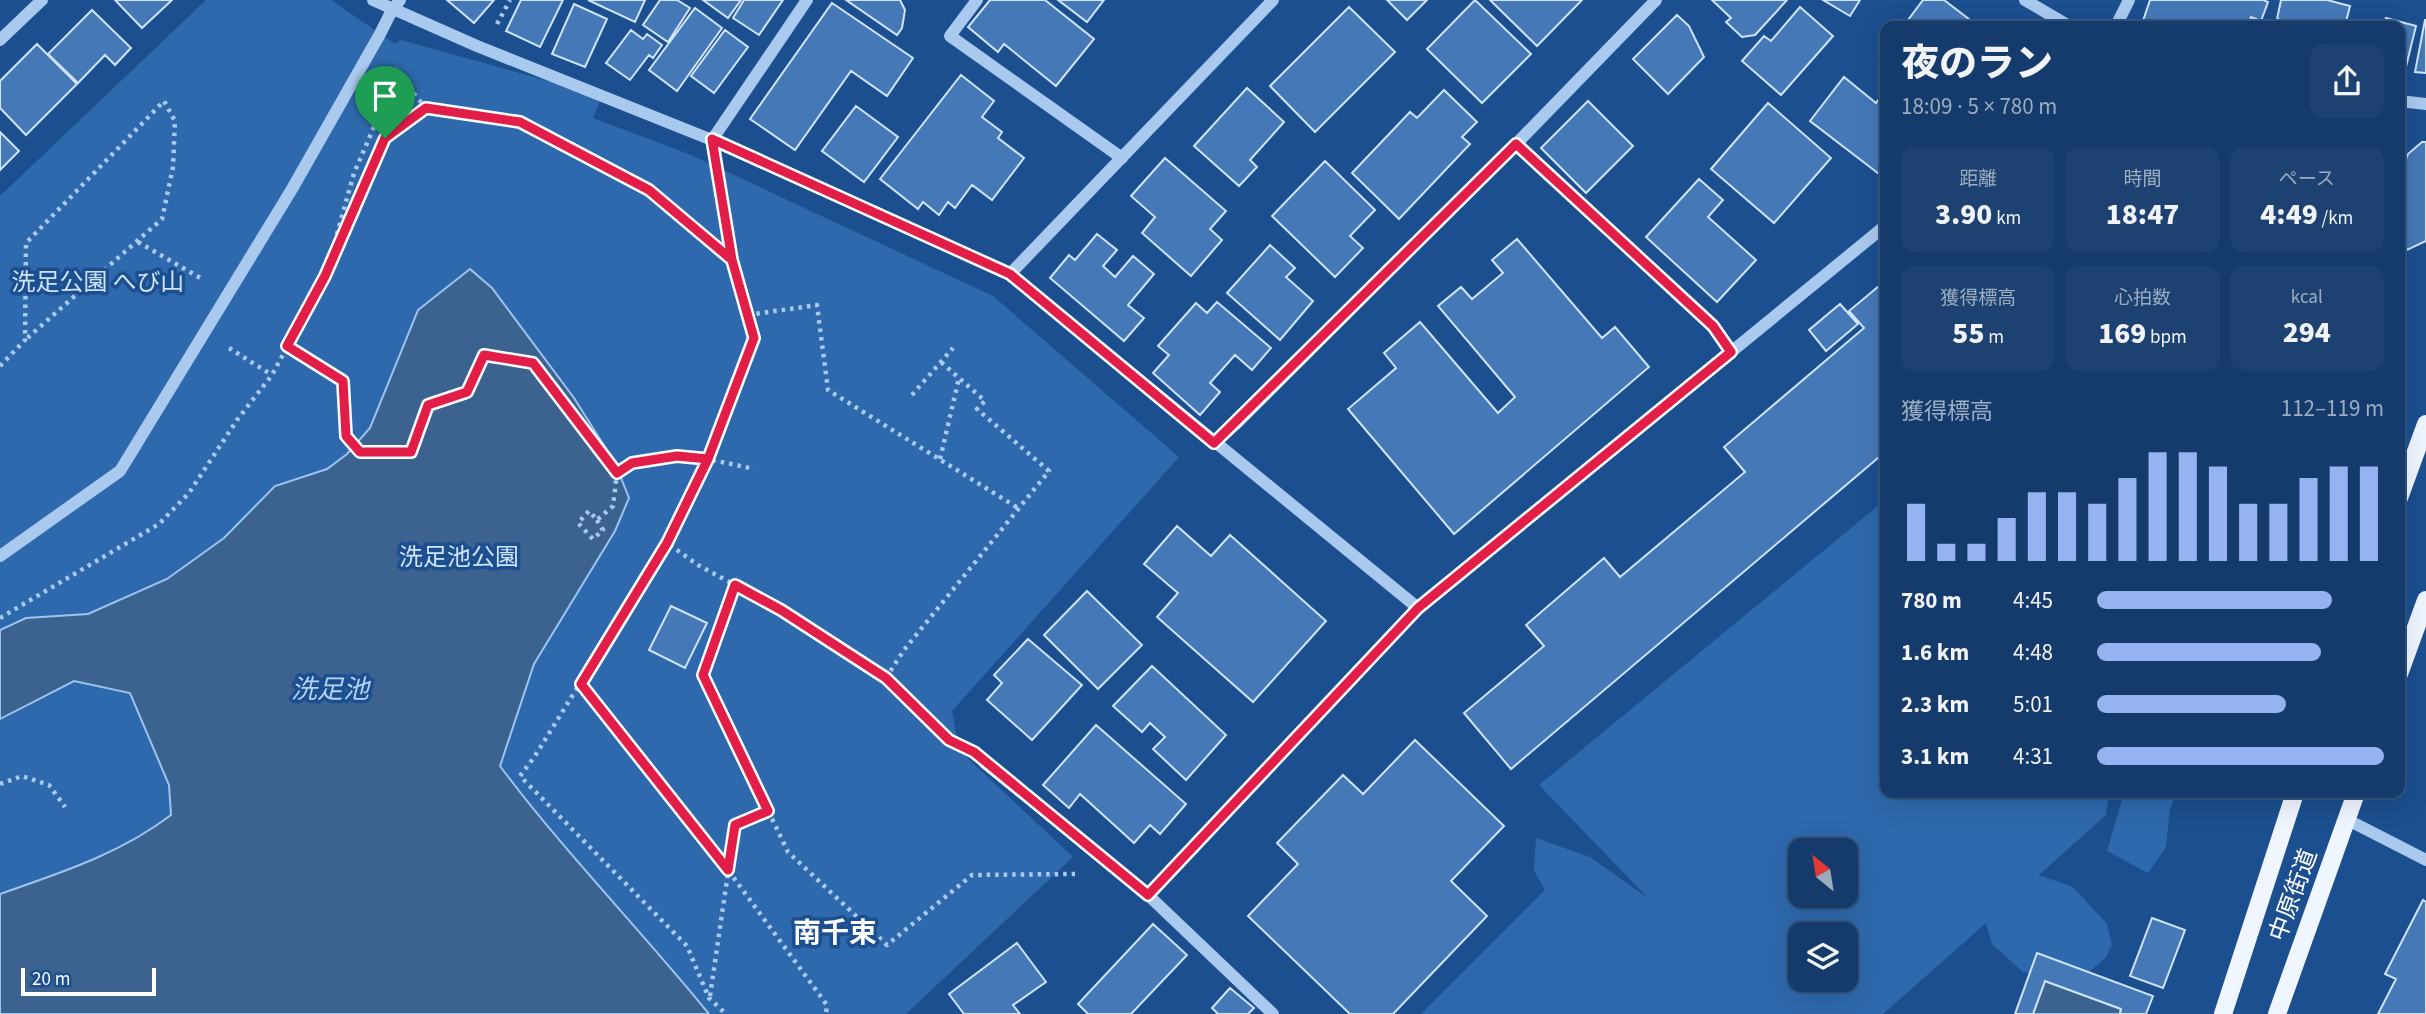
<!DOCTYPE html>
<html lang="ja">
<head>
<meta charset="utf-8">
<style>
  body { margin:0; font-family:"Source Sans 3","Noto Sans JP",sans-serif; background:#1d4271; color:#f1f3f6; height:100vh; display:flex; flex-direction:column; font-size:26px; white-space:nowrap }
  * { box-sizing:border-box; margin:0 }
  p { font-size:23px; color:#9dadc1 }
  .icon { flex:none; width:38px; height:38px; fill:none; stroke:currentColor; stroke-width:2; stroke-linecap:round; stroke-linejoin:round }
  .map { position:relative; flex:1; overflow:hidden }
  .panel { position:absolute; left:1880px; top:21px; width:525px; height:777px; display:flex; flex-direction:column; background:#143b6b; border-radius:14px; box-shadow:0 7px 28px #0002,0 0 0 2px #33557e }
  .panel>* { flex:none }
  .needle { width:46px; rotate:330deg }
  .controls { position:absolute; left:1788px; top:838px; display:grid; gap:14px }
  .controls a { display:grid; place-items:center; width:70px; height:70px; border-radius:14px; background:#143b6b; box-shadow:0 7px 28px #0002,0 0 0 2px #33557e; font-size:35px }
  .scale { position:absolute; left:21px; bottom:18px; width:135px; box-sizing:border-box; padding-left:7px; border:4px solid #fff; border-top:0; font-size:19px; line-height:24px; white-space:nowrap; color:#fff; -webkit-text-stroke:5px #1b4f8f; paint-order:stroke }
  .pin { position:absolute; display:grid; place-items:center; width:60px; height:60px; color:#fff; margin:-72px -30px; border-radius:50% 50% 50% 0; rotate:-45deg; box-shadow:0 0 7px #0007 }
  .pin .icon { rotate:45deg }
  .round { display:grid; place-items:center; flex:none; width:74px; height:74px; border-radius:14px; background:#1d4271 }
  .head { display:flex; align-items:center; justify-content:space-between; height:119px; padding:0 21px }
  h1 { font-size:38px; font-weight:800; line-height:52px }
  .metrics { display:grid; grid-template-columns:repeat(3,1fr); gap:10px; height:119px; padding:7px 21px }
  .metrics div { display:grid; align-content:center; border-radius:14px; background:#1d4271; text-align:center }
  .metrics b { font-size:30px; font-weight:800 }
  .metrics small { font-size:19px; font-weight:400 }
  .metrics p { font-size:19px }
  .chart { height:196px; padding:14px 21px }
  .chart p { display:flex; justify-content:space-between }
  .chart svg { width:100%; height:126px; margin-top:7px; stroke:#95b2f1; stroke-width:6 }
  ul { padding:0 21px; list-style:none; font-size:23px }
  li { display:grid; grid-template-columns:112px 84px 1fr; align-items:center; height:52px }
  li i { height:18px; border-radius:9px; background:#95b2f1 }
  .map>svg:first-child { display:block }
  .green { fill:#2e69ad; fill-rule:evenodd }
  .water { fill:#3c6290; stroke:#9cc4f0; stroke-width:2 }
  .building { fill:#4478b7; stroke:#cfe3fa; stroke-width:2 }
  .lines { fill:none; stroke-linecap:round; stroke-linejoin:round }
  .path { stroke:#a9c9ee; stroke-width:4.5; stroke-dasharray:3.5 5; stroke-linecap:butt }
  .minor { stroke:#a9c9ee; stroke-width:12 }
  .major { stroke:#f0f6ff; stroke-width:18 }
  .route-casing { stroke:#fff; stroke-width:14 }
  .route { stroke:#e11d48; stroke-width:9 }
  .labels { text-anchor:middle; stroke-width:7; stroke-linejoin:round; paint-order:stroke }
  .park-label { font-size:24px; fill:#cfe3fa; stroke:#1b4f8f }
  .street-label { font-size:24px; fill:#fff; stroke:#1b4f8f }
  .water-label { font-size:26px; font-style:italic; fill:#b5d3f5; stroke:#1b4f8f }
  .quarter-label { font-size:28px; font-weight:bold; fill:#fff; stroke:#1b4f8f }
</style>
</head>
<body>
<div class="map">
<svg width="2426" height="1014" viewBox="0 0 2426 1014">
  <rect width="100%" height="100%" fill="#1b4f8f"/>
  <path class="green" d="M 206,0 L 331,0 L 395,44 L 401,40 L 602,96 L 593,118 L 691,155 L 993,296 L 1179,457 L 952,711 L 959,750 L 1073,857 L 906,1014 L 0,1014 L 0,196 Z
    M 1885,500 L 1885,793 L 2109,793 L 2106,815 L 2039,875 L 2073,887 L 2107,924 L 2112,945 L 2106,957 L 2080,980 L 2023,972 L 1992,944 L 1986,923 L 1883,1014 L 1421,1014 L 1545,890 L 1534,870 L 1536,838 L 1590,857 L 1649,899 L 1539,785 ZM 1801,850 L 1846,850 L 1846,896 L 1801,896 ZM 1801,934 L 1846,934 L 1846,980 L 1801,980 Z
    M 2124,793 L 2176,793 L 2170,809 L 2166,847 L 2148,873 L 2107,851 Z"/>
  <path class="water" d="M 470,269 L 492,288 L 574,398 L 615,463 L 629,498 L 615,531 L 534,664 L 500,766 C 565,853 641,930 709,1014 L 0,1014 L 0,894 C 60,873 120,854 171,815 L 169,785 L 130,693 L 74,681 L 0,719 L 0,630 L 26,618 L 88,614 L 167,579 L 224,538 L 275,486 L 327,469 L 347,454 L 370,428 L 418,310 Z
    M 2045,981 L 2121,1009 L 2120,1014 L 2033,1014 Z"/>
  <path class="building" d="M 115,0 L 172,0 L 142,28 Z
    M 447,0 L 494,0 L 474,23 Z
    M 521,0 L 563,0 L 540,47 L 506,31 Z
    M 588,0 L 645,0 L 635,22 Z
    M 660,0 L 677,0 L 690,8 L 668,42 L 643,25 Z
    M 703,0 L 741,0 L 728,18 Z
    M 744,0 L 783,0 L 759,35 L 733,18 Z
    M 846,0 L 900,0 L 905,10 L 902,28 L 897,35 Z
    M 990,0 L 1045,0 L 1094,39 L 1056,86 L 1004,44 L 998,52 L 968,27 Z
    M 1058,0 L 1104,0 L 1087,22 Z
    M 1387,0 L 1427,0 L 1407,20 Z
    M 1475,0 L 1531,54 L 1482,103 L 1427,49 Z
    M 1490,0 L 1582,0 L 1537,46 Z
    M 1712,0 L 1787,0 L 1755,35 L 1742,37 L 1726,22 L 1731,18 Z
    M 1823,0 L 1860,0 L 1850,16 Z
    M 1923,0 L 1944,0 L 1978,26 L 1908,26 L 1905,24 Z
    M 2150,0 L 2263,0 L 2268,2 L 2261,21 L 2251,17 L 2248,26 L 2157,26 L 2143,21 Z
    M 2281,0 L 2327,0 L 2350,6 L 2345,26 L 2305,26 L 2277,19 Z
    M 832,3 L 913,58 L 887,96 L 851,71 L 795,150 L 750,119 Z
    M 574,4 L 607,19 L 585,67 L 552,54 Z
    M 1349,7 L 1395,52 L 1315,132 L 1270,86 Z
    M 1800,7 L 1833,36 L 1781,95 L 1742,61 L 1764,36 L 1771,41 Z
    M 695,8 L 722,28 L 677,91 L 649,70 Z
    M 92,10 L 131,48 L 115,65 L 105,55 L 78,83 L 48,54 Z
    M 1677,15 L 1689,26 L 1704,57 L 1668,94 L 1633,59 Z
    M 2386,18 L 2416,26 L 2403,79 L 2399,78 L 2399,26 L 2384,26 Z
    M 2425,20 L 2426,20 L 2426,73 L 2415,72 Z
    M 631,30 L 643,39 L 647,34 L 662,45 L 653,58 L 649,55 L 630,80 L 606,63 Z
    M 725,30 L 748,47 L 714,93 L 691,76 Z
    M 37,44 L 77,84 L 26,135 L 0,108 L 0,81 Z
    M 961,75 L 994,101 L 982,117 L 1002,132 L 998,138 L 1024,158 L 992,200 L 972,185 L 955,208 L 948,202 L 939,215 L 923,202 L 918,209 L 880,179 Z
    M 1844,77 L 1876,103 L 1885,91 L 1883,177 L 1810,121 Z
    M 1247,88 L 1284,122 L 1250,160 L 1257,167 L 1239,186 L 1194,146 Z
    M 1444,90 L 1477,122 L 1462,137 L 1470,144 L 1399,219 L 1352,173 L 1410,112 L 1417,118 Z
    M 1588,101 L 1633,146 L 1586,193 L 1541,148 Z
    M 1768,103 L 1831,158 L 1774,223 L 1711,169 Z
    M 856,106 L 898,137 L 864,182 L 822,151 Z
    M 0,132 L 19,151 L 0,170 Z
    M 2422,142 L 2426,142 L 2426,241 L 2407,250 L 2399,235 L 2399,177 L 2408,154 Z
    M 1165,158 L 1226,211 L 1210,229 L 1222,240 L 1191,276 L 1142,233 L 1155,217 L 1131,196 Z
    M 1325,161 L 1375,210 L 1350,236 L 1363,248 L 1335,277 L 1272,216 Z
    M 1699,179 L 1723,200 L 1708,217 L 1756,260 L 1717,302 L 1646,237 Z
    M 1097,234 L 1117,250 L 1103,266 L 1115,277 L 1133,256 L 1154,274 L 1128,305 L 1144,318 L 1124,341 L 1050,278 L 1069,255 L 1075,260 Z
    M 1517,239 L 1602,338 L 1615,327 L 1649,367 L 1454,534 L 1348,409 L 1396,368 L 1384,353 L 1420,322 L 1498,413 L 1515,397 L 1438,306 L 1461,287 L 1472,299 L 1503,273 L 1492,260 Z
    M 1270,245 L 1295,268 L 1286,277 L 1313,301 L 1280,340 L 1227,293 Z
    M 1885,281 L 1885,452 L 1511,769 L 1464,713 L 1544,646 L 1526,625 L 1604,558 L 1620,577 L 1745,472 L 1724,447 L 1864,328 L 1849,311 Z
    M 1217,302 L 1271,348 L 1252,370 L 1235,355 L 1210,383 L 1220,392 L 1200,415 L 1153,373 L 1169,355 L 1158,346 L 1196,303 L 1207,313 Z
    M 1840,304 L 1858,324 L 1826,351 L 1809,330 Z
    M 1177,526 L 1211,556 L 1230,535 L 1326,621 L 1253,702 L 1157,617 L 1178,593 L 1144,564 Z
    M 1087,591 L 1142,645 L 1098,689 L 1044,635 Z
    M 671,606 L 707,623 L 685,668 L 649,650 Z
    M 1028,639 L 1082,685 L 1032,740 L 987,700 L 1002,683 L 994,675 Z
    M 1152,666 L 1226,735 L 1186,780 L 1153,749 L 1165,737 L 1150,723 L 1142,732 L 1113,706 Z
    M 1096,725 L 1186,804 L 1160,834 L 1150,825 L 1134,843 L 1080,794 L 1069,808 L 1043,785 Z
    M 1415,740 L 1504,826 L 1451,881 L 1487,916 L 1393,1014 L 1350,1014 L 1248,916 L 1298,864 L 1277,843 L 1343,775 L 1363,794 Z
    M 2423,900 L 2426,902 L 2426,1014 L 2378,1014 L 2396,979 L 2385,974 Z
    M 2152,918 L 2185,930 L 2163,988 L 2130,976 Z
    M 1153,924 L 1187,955 L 1131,1014 L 1088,1014 L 1078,1004 Z
    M 1017,943 L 1046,982 L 1013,1005 L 1020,1014 L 964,1014 L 949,994 Z
    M 2037,953 L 2153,996 L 2146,1014 L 2120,1014 L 2121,1009 L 2045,981 L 2033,1014 L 2015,1014 Z
    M 1230,988 L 1254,1008 L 1248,1014 L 1218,1014 L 1212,1008 Z"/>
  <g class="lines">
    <path class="path" d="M 497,24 L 510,0
      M 397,74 L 426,108
      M 718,174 L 732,259
      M 138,242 L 204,280
      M 330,259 L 354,173 L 397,74 L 397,67
      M 748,315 L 817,305 L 828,390 L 1018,508
      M 287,346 L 343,381 L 346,437 L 360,452 L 411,452 L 428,405 L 467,392 L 484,355 L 533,363 L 617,473 C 658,446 709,459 754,469
      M 229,348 L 272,375
      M 0,366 L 25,340 L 26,243 L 164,101 L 175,121 L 173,167 L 162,219 L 25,340
      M 912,395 L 953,348
      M 940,459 L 959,378
      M 597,520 L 603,530 L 593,539 L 578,523 L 589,511 L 597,520 L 613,506 L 617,473
      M 667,543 L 535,756 L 520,776 L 687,946 L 709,998 L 726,1014
      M 735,585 L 703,675 L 788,852 L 887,945 L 972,875 L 1075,874
      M 0,618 L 159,524 L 189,493 L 237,420 L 272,375 L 325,277 L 385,138 L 426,108 L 520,122 L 649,190 L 732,259 L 754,338 L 707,459 L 667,543 L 698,565 L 781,610 L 886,678 L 949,740 L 962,746
      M 886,678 L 904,650 L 1049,471 L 977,409 L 985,401 L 941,362
      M 581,684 L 728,870 L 827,1005 L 826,1014
      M 0,784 L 22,776 L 49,785 L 65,807
      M 710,996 L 735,825 L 768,811"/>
    <path class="minor" d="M 373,0 L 477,46 L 712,140 L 1010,274 L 1418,608
      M 977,0 L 950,36 L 1122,158
      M 2025,0 L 2069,26
      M 2116,26 L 2129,0
      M 0,40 L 42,0
      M 2399,101 L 2426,104
      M 712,140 L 807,0
      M 1516,144 L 1713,326 L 1731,352
      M 1010,274 L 1273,0
      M 1214,443 L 1237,423 L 1516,144 L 1656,0
      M 0,556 L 120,471 L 292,189 L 380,34 L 392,10 L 400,0
      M 985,763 L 1148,895 L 1273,1014
      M 2346,819 L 2426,860
      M 1148,895 L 1418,608 L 1885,226"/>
    <path class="major" d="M 2399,498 L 2426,424
      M 2399,674 L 2426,600
      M 2223,1014 L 2295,793
      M 2277,1014 L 2356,793"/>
  </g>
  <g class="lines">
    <g class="route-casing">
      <path id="route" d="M 385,138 L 426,108 L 520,122 L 649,190 L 732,260 L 754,338 L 708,459 L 667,543 L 581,684 L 728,870 L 735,825 L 768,811 L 703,675 L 735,585 L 781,610 L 886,678 L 949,740 L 974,752 L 1148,895 L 1418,608 L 1731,352 L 1713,326 L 1516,144 L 1214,443 L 1010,274 L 712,139 L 732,260 L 754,338 L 708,459 L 677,456 L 632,463 L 617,473 L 533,363 L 484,355 L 467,392 L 428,405 L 411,452 L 360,452 L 346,436 L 343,381 L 287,346 L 325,276 L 385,138"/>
    </g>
    <use href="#route" class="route"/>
  </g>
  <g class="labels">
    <g class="park-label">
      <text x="98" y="290">洗足公園 へび山</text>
      <text x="459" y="565">洗足池公園</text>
    </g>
    <g class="street-label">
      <text transform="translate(2293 895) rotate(-70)" y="8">中原街道</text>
    </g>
    <g class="water-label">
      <text x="330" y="698">洗足池</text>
    </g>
    <g class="quarter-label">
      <text x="835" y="942">南千束</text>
    </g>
  </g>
</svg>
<div class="controls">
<a><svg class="needle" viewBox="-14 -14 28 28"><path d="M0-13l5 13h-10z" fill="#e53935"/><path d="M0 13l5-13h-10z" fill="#9dadc1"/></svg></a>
<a><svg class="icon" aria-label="layers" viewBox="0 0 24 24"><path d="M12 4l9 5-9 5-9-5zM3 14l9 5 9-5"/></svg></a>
</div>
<div class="scale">20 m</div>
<div class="pin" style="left:385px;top:138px;background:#1e9e55"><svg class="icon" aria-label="arrive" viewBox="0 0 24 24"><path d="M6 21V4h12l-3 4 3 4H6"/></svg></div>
<section class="panel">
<div class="head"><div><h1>夜のラン</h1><p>18:09 · 5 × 780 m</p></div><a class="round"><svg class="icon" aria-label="share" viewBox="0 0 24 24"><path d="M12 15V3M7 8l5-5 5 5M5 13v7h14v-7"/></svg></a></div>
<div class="metrics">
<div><p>距離</p><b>3.90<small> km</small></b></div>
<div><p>時間</p><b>18:47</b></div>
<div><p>ペース</p><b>4:49<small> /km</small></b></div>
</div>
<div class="metrics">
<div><p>獲得標高</p><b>55<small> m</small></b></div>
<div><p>心拍数</p><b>169<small> bpm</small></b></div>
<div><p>kcal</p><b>294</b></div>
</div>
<div class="chart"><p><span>獲得標高</span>112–119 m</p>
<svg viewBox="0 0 160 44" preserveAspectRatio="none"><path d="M5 44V24M15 44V38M25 44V38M35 44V29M45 44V20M55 44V20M65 44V24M75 44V15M85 44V6M95 44V6M105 44V11M115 44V24M125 44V24M135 44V15M145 44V11M155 44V11"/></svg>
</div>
<ul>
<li><b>780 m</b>4:45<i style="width:82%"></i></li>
<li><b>1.6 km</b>4:48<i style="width:78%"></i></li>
<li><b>2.3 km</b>5:01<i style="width:66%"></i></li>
<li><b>3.1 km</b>4:31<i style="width:100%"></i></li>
</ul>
</section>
</div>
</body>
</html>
